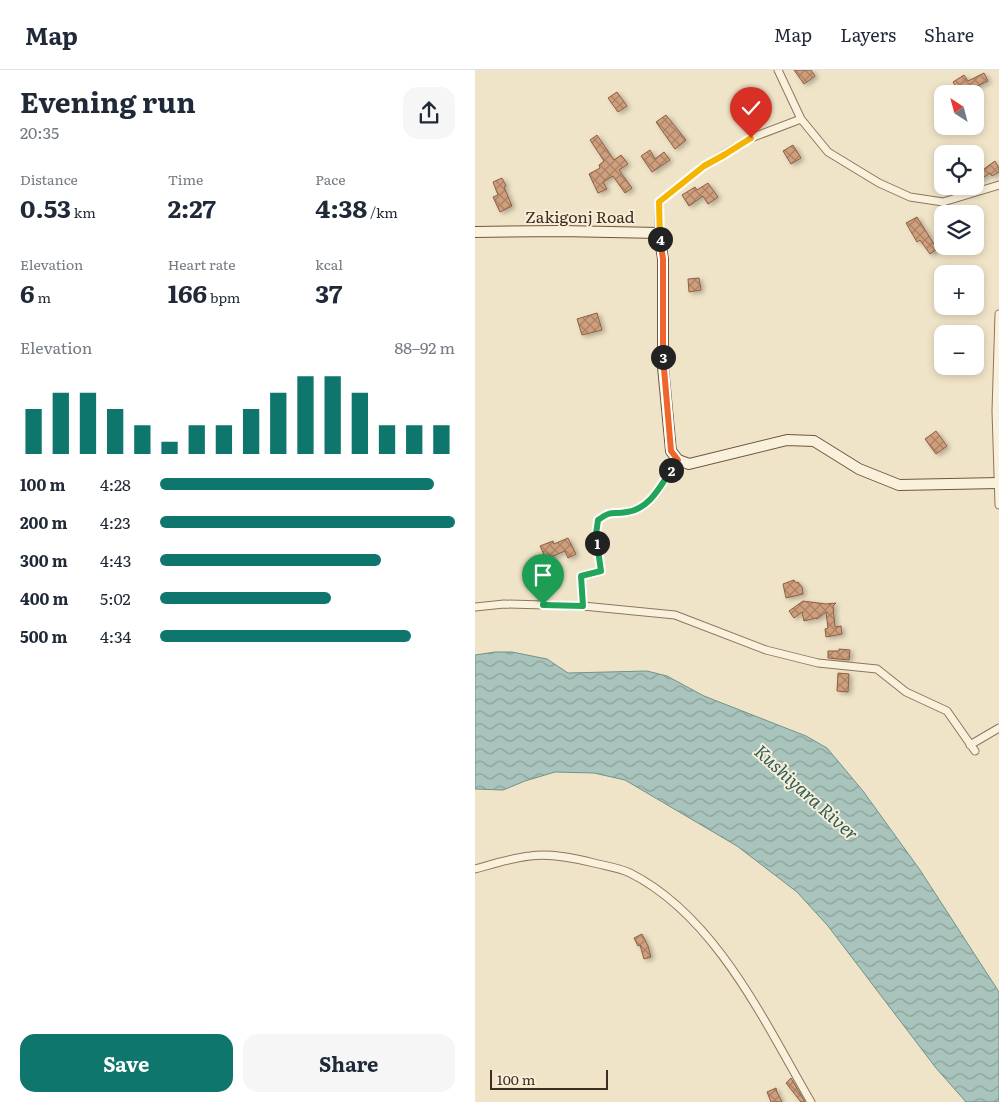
<!DOCTYPE html>
<html lang="en">
<head>
<meta charset="utf-8">
<style>
  body { margin:0; font-family:Literata,serif; background:#f6f6f7; color:#1f2937; height:100vh; display:flex; flex-direction:column; font-size:19px; white-space:nowrap }
  * { box-sizing:border-box; margin:0 }
  p { font-size:16px; color:#747a83 }
  .icon { flex:none; width:28px; height:28px; fill:none; stroke:currentColor; stroke-width:2; stroke-linecap:round; stroke-linejoin:round }
  .map { position:relative; flex:1; overflow:hidden }
  .side { display:flex; flex-direction:column; background:#fff; width:475px }
  .side>* { flex:none }
  .needle { width:32px; rotate:324deg }
  .fabs { position:absolute; left:459px; top:15px; display:grid; gap:10px }
  .fabs a { display:grid; place-items:center; width:50px; height:50px; border-radius:10px; background:#fff; box-shadow:0 2px 8px #0003; font-size:25px }
  .scale { position:absolute; left:15px; bottom:12px; width:118px; box-sizing:border-box; padding-left:5px; border:2px solid #3d2e20; border-top:0; font-size:14px; line-height:18px; white-space:nowrap; color:#3d2e20; -webkit-text-stroke:4px #f7eed8; paint-order:stroke }
  .pin { position:absolute; display:grid; place-items:center; width:42px; height:42px; color:#fff; margin:-51px -21px; border-radius:50% 50% 50% 0; rotate:-45deg; box-shadow:0 0 5px #0007 }
  .pin .icon { rotate:45deg }
  .km { position:absolute; width:25px; height:25px; margin:-12px; border-radius:50%; background:#222; color:#fff; font-size:14px; line-height:25px; text-align:center }
  .round { display:grid; place-items:center; flex:none; width:52px; height:52px; border-radius:15px; background:#f6f6f7 }
  .summary { display:flex; align-items:center; justify-content:space-between; height:85px; padding:0 20px }
  h1 { font-size:28px; font-weight:700; line-height:38px }
  .metrics { display:grid; grid-template-columns:repeat(3,1fr); gap:8px; height:85px; padding:5px 20px }
  .metrics div { display:grid; align-content:center }
  .metrics b { font-size:25px; font-weight:700 }
  .metrics small { font-size:14px; font-weight:400 }
  .metrics p { font-size:14px }
  .chart { height:140px; padding:10px 20px }
  .chart p { display:flex; justify-content:space-between }
  .chart svg { width:100%; height:90px; margin-top:5px; stroke:#0f766e; stroke-width:6 }
  .cta { display:flex; gap:10px; margin-top:auto; padding:10px 20px }
  .cta a { flex:1; height:58px; border-radius:15px; background:#0f766e; color:#fff; font-size:20px; font-weight:700; line-height:58px; text-align:center }
  .cta a+a { background:#f6f6f7; color:#1f2937 }
  ul { padding:0 20px; list-style:none; font-size:16px }
  li { display:grid; grid-template-columns:80px 60px 1fr; align-items:center; height:38px }
  li i { height:12px; border-radius:6px; background:#0f766e }
  header { display:flex; align-items:center; gap:30px; box-sizing:border-box; height:70px; padding:0 25px; background:#fff; border-bottom:1px solid #e0e1e3 }
  header strong { font-size:24px }
  nav { display:flex; gap:28px; margin-inline-start:auto; font-size:18px }
  main { display:flex; flex:1; min-height:0 }
  .map>svg:first-child { display:block }
  .water { fill:url(#water-waves); stroke:#6f938a }
  .building { fill:url(#building-cross-hatch); stroke:#8d5f41; filter:url(#shadow) }
  .lines { fill:none; stroke-linecap:round; stroke-linejoin:round }
  .minor-casing { stroke:#8d765c; stroke-width:9 }
  .secondary-casing { stroke:#6f573f; stroke-width:12 }
  .minor { stroke:#faf1dc; stroke-width:7 }
  .secondary { stroke:#faf1dc; stroke-width:10 }
  .split-1-casing { stroke:#fff; stroke-width:10 }
  .split-2-casing { stroke:#fff; stroke-width:10 }
  .split-3-casing { stroke:#fff; stroke-width:10 }
  .split-4-casing { stroke:#fff; stroke-width:10 }
  .split-5-casing { stroke:#fff; stroke-width:10 }
  .split-6-casing { stroke:#fff; stroke-width:10 }
  .split-1 { stroke:#22a559; stroke-width:6 }
  .split-2 { stroke:#22a559; stroke-width:6 }
  .split-3 { stroke:#f0652b; stroke-width:6 }
  .split-4 { stroke:#f0652b; stroke-width:6 }
  .split-5 { stroke:#f5b400; stroke-width:6 }
  .split-6 { stroke:#f5b400; stroke-width:6 }
  .labels { text-anchor:middle; stroke-width:4; stroke-linejoin:round; paint-order:stroke }
  .street-label { font-size:16px; fill:#3d2e20; stroke:#f7eed8 }
  .water-label { font-size:18px; font-style:italic; fill:#2f5d5a; stroke:#f7eed8 }
</style>
</head>
<body>
<header>
<strong>Map</strong>
<nav><a>Map</a><a>Layers</a><a>Share</a></nav>
</header>
<main>
<section class="side">
<div class="summary"><div><h1>Evening run</h1><p>20:35</p></div><a class="round"><svg class="icon" aria-label="share" viewBox="0 0 24 24"><path d="M12 15V3M7 8l5-5 5 5M5 13v7h14v-7"/></svg></a></div>
<div class="metrics">
<div><p>Distance</p><b>0.53<small> km</small></b></div>
<div><p>Time</p><b>2:27</b></div>
<div><p>Pace</p><b>4:38<small> /km</small></b></div>
</div>
<div class="metrics">
<div><p>Elevation</p><b>6<small> m</small></b></div>
<div><p>Heart rate</p><b>166<small> bpm</small></b></div>
<div><p>kcal</p><b>37</b></div>
</div>
<div class="chart"><p><span>Elevation</span>88–92 m</p>
<svg viewBox="0 0 160 44" preserveAspectRatio="none"><path d="M5 44V22M15 44V14M25 44V14M35 44V22M45 44V30M55 44V38M65 44V30M75 44V30M85 44V22M95 44V14M105 44V6M115 44V6M125 44V14M135 44V30M145 44V30M155 44V30"/></svg>
</div>
<ul>
<li><b>100 m</b>4:28<i style="width:93%"></i></li>
<li><b>200 m</b>4:23<i style="width:100%"></i></li>
<li><b>300 m</b>4:43<i style="width:75%"></i></li>
<li><b>400 m</b>5:02<i style="width:58%"></i></li>
<li><b>500 m</b>4:34<i style="width:85%"></i></li>
</ul>
<div class="cta"><a>Save</a><a>Share</a></div>
</section>
<div class="map">
<svg width="524" height="1032" viewBox="0 0 524 1032">
  <defs>
    <pattern id="water-waves" width="16" height="10" patternUnits="userSpaceOnUse" patternTransform="scale(1.25)"><rect width="16" height="10" fill="#a9c4bc"/><path d="M0 5q4-4 8 0t8 0" fill="none" stroke="#8ba098"/></pattern>
    <pattern id="building-cross-hatch" width="8" height="8" patternUnits="userSpaceOnUse" patternTransform="scale(1.25)"><rect width="8" height="8" fill="#cf9f7d"/><path d="M0 0l8 8M0 8l8-8" fill="none" stroke="#a98266"/></pattern>
    <filter id="shadow"><feDropShadow dx="3" dy="2" stdDeviation="2.5" flood-color="#0004"/></filter>
  </defs>
  <rect width="100%" height="100%" fill="#f0e4c8"/>
  <path class="water" d="M 20,582 L 37,582 L 72,589 L 93,603 L 172,601 L 192,606 L 229,626 L 331,666 L 352,678 L 388,721 L 445,800 L 524,922 L 524,1032 L 491,1032 L 461,998 L 353,856 L 322,822 L 262,776 L 150,710 L 119,703 L 80,702 L 50,711 L 28,720 L 0,719 L 0,585 Z"/>
  <path class="building" d="M 319,0 L 336,0 L 340,6 L 329,14 Z
    M 509,3 L 513,11 L 498,18 L 500,24 L 486,24 L 478,12 L 489,5 L 493,11 Z
    M 142,22 L 152,36 L 143,42 L 133,28 Z
    M 191,45 L 211,70 L 200,79 L 181,52 Z
    M 122,65 L 139,90 L 146,85 L 153,94 L 144,100 L 157,118 L 150,123 L 138,106 L 128,112 L 132,119 L 123,123 L 114,104 L 125,98 L 124,95 L 129,91 L 115,70 Z
    M 318,75 L 326,88 L 316,94 L 308,81 Z
    M 175,80 L 180,89 L 189,82 L 195,90 L 177,102 L 166,86 Z
    M 520,91 L 524,98 L 524,102 L 517,106 L 515,103 L 504,110 L 500,104 L 500,93 L 506,101 Z
    M 27,108 L 31,116 L 29,117 L 37,136 L 25,142 L 18,127 L 23,125 L 18,112 Z
    M 233,113 L 243,127 L 233,134 L 228,126 L 214,136 L 207,125 L 220,117 L 222,120 Z
    M 442,147 L 462,179 L 455,184 L 445,170 L 442,172 L 431,153 Z
    M 224,208 L 226,220 L 214,222 L 213,209 Z
    M 122,243 L 127,260 L 107,265 L 102,249 Z
    M 461,361 L 472,376 L 461,384 L 450,369 Z
    M 93,468 L 101,484 L 93,488 L 90,481 L 71,489 L 65,476 L 78,471 L 79,474 Z
    M 319,510 L 321,513 L 323,512 L 327,517 L 328,524 L 311,528 L 308,514 Z
    M 328,531 L 351,534 L 361,533 L 358,536 L 360,557 L 366,556 L 367,564 L 351,567 L 350,559 L 353,558 L 351,542 L 342,549 L 341,548 L 329,551 L 327,542 L 319,548 L 314,541 Z
    M 364,579 L 375,580 L 374,590 L 353,588 L 353,581 L 364,581 Z
    M 363,603 L 374,604 L 373,622 L 362,621 Z
    M 167,864 L 173,876 L 176,887 L 169,889 L 165,875 L 163,876 L 159,868 Z
    M 316,1008 L 330,1032 L 326,1032 L 311,1013 Z
    M 301,1018 L 302,1022 L 307,1032 L 296,1032 L 292,1022 Z"/>
  <g class="lines">
    <g class="minor-casing">
      <path id="minor" d="M 303,0 L 326,49
        M 184,163 L 184,132 L 229,96 L 276,68 L 326,49 L 353,82 L 404,113 L 435,127 L 468,132 L 524,115
        M 524,244 L 521,341 L 524,435
        M 108,536 L 200,545 L 291,580 L 343,593 L 402,599 L 431,622 L 472,641 L 500,681
        M 0,537 L 29,534 L 108,536 L 106,506 L 126,501 L 121,463 L 123,450 C 139,439 136,445 152,442 C 177,438 190,409 203,390
        M 495,675 L 524,658
        M 0,799 C 18,794 37,788 55,786 C 76,783 99,788 119,793 C 131,796 145,798 155,803 C 241,846 290,953 336,1032"/>
    </g>
    <g class="secondary-casing">
      <path id="secondary" d="M 0,162 L 86,161 L 184,163 L 188,189 L 188,297 L 196,381 L 203,390 L 214,394 L 312,370 L 339,371 L 384,399 L 424,415 L 524,413"/>
    </g>
    <use href="#minor" class="minor"/>
    <use href="#secondary" class="secondary"/>
  </g>
  <g class="lines">
    <g class="split-1-casing">
      <path id="split-1" d="M 68,535 L 108,536 L 106,506 L 126,501 L 122,473"/>
    </g>
    <g class="split-2-casing">
      <path id="split-2" d="M 122,473 L 121,464 L 123,450 C 139,439 136,445 152,442 C 174,439 185,417 196,400"/>
    </g>
    <g class="split-3-casing">
      <path id="split-3" d="M 188,287 L 196,381 L 203,390 L 196,400"/>
    </g>
    <g class="split-4-casing">
      <path id="split-4" d="M 185,169 L 188,189 L 188,287"/>
    </g>
    <g class="split-5-casing">
      <path id="split-5" d="M 185,169 L 184,132 L 229,96 L 249,85"/>
    </g>
    <g class="split-6-casing">
      <path id="split-6" d="M 249,85 L 276,68"/>
    </g>
    <use href="#split-1" class="split-1"/>
    <use href="#split-2" class="split-2"/>
    <use href="#split-3" class="split-3"/>
    <use href="#split-4" class="split-4"/>
    <use href="#split-5" class="split-5"/>
    <use href="#split-6" class="split-6"/>
  </g>
  <g class="labels">
    <g class="street-label">
      <text x="105" y="153">Zakigonj Road</text>
    </g>
    <g class="water-label">
      <text transform="translate(331 723) rotate(42)" y="6">Kushiyara River</text>
    </g>
  </g>
</svg>
<div class="fabs">
<a><svg class="needle" viewBox="-14 -14 28 28"><path d="M0-13l5 13h-10z" fill="#e53935"/><path d="M0 13l5-13h-10z" fill="#747a83"/></svg></a>
<a><svg class="icon" aria-label="locate" viewBox="0 0 24 24"><circle cx="12" cy="12" r="6"/><path d="M12 2v4M12 18v4M2 12h4M18 12h4"/></svg></a>
<a><svg class="icon" aria-label="layers" viewBox="0 0 24 24"><path d="M12 4l9 5-9 5-9-5zM3 14l9 5 9-5"/></svg></a>
<a>+</a>
<a>−</a>
</div>
<div class="scale">100 m</div>
<div class="pin" style="left:68px;top:535px;background:#1e9e55"><svg class="icon" aria-label="arrive" viewBox="0 0 24 24"><path d="M6 21V4h12l-3 4 3 4H6"/></svg></div>
<div class="pin" style="left:276px;top:68px;background:#d93025"><svg class="icon" aria-label="check" viewBox="0 0 24 24"><path d="M5 12l5 5 9-10"/></svg></div>
<b class="km" style="left:122px;top:473px">1</b>
<b class="km" style="left:196px;top:400px">2</b>
<b class="km" style="left:188px;top:287px">3</b>
<b class="km" style="left:185px;top:169px">4</b>
</div>
</main>
</body>
</html>
